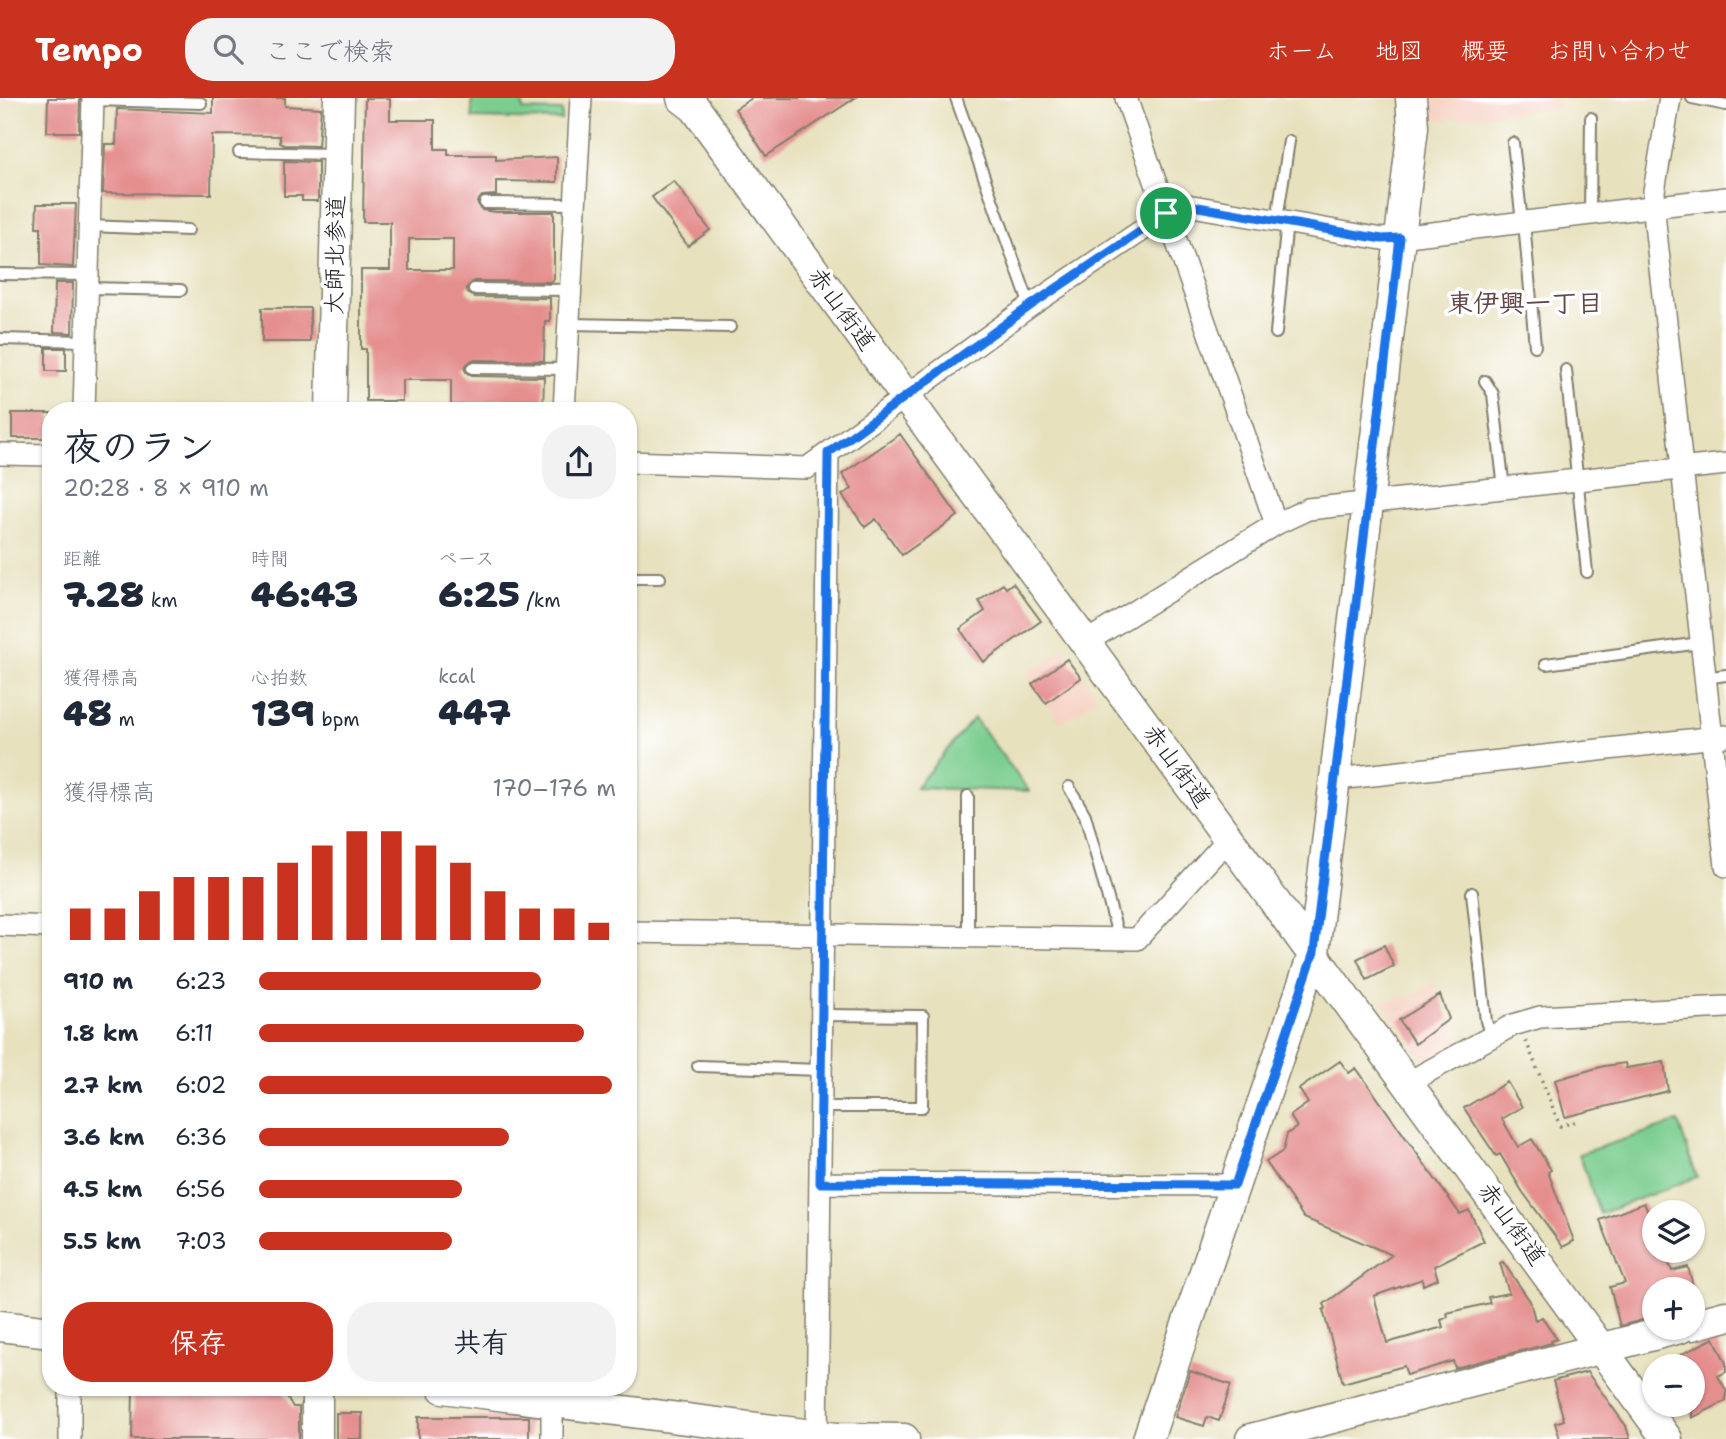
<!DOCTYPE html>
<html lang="ja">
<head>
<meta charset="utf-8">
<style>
  body { margin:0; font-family:"Shantell Sans","Klee One",sans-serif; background:#f2f2f3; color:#1f2937; height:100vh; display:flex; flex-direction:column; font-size:26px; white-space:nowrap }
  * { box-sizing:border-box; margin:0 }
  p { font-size:23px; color:#747a83 }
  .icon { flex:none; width:38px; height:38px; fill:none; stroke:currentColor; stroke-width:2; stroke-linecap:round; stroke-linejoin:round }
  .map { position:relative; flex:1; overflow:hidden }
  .panel { position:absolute; left:42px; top:304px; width:595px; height:994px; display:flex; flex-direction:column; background:#fff; border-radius:28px; box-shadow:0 2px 5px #0004 }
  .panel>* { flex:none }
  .buttons { position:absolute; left:1642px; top:1102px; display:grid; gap:14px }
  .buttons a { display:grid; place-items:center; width:63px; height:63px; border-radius:50%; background:#fff; box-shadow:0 2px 5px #0004; font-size:35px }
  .pin { position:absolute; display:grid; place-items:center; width:60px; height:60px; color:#fff; margin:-30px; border:4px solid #fff; border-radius:50%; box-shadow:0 2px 7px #0007 }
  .round { display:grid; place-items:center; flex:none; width:74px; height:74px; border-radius:28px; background:#f2f2f3 }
  .headline { display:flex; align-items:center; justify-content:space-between; height:119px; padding:0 21px }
  h1 { font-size:38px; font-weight:800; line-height:52px }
  .figures { display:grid; grid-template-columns:repeat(3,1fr); gap:10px; height:119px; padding:7px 21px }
  .figures div { display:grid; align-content:center }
  .figures b { font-size:35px; font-weight:800 }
  .figures small { font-size:19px; font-weight:400 }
  .figures p { font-size:19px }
  .chart { height:196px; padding:14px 21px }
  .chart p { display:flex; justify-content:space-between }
  .chart svg { width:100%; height:126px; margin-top:7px; stroke:#c8321e; stroke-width:6 }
  .cta { display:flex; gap:14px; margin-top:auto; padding:14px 21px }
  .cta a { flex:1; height:80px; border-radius:28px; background:#c8321e; color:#fff; font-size:28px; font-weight:800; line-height:80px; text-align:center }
  .cta a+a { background:#f2f2f3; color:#1f2937 }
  ul { padding:0 21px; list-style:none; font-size:23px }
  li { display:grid; grid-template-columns:112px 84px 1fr; align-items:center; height:52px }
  li i { height:18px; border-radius:9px; background:#c8321e }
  header { display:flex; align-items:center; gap:42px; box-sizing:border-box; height:98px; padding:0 35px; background:#c8321e; color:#fff }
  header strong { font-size:33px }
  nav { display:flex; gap:38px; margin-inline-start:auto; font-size:24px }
  .search { width:490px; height:63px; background:#f2f2f3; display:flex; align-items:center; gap:18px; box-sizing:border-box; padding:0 24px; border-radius:28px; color:#747a83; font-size:26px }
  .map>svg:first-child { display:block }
  .built { fill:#f6d2c3 }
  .green { fill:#7bce90; stroke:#4c7556; stroke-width:2 }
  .building { fill:#e58e8e; fill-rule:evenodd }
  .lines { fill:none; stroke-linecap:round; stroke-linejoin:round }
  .lane-casing { stroke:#827e6d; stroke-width:14 }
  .street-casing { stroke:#827e6d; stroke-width:24 }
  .secondary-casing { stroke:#827e6d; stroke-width:33 }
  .path { stroke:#827e6d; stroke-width:3.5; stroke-dasharray:2 5; stroke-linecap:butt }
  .lane { stroke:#fff; stroke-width:10 }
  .street { stroke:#fff; stroke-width:21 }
  .secondary { stroke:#fff; stroke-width:30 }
  .route-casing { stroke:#fff; stroke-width:14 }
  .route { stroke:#1a73e8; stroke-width:9 }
  .labels { text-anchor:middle; stroke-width:7; stroke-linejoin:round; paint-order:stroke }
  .street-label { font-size:24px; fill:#1c1c1c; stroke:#fff }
  .neighbourhood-label { font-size:26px; font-weight:bold; fill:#624444; stroke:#fff }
</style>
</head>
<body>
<header>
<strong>Tempo</strong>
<div class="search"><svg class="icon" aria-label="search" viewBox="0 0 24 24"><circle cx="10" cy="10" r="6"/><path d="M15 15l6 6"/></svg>ここで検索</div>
<nav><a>ホーム</a><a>地図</a><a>概要</a><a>お問い合わせ</a></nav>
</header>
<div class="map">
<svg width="1726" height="1341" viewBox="0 0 1726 1341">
  <rect width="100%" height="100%" fill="#fff"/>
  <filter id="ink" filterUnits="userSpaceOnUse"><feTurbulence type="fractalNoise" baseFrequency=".0143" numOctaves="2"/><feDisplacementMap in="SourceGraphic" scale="14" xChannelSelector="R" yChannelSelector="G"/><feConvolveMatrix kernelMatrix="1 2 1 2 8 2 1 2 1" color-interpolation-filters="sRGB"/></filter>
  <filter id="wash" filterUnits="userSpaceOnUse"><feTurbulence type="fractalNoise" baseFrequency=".00686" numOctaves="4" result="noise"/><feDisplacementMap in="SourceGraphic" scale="28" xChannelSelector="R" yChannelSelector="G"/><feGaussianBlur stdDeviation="1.57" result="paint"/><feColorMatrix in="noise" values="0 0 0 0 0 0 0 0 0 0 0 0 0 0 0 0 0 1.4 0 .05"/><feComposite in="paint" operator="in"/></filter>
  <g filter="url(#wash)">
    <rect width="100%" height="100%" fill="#e7e1be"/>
    <path class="built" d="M 1432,0 L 1558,0 L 1558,10 L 1434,23 Z
      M 1063,551 L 1098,600 L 1061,626 L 1026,577 Z
      M 1435,885 L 1460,946 L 1426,965 L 1381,903 L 1407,900 Z"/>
    <path class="green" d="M 472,0 L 522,0 L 523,12 L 562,13 L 562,22 L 472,20 Z
      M 974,620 L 1029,693 L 915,690 Z
      M 1678,1024 L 1697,1079 L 1600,1116 L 1579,1056 Z"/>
    <g id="blocks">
      <path class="building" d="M 48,0 L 80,0 L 79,34 L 47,34 Z
        M 213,0 L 285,0 L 285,8 L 321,10 L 318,48 L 284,47 L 280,45 L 280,38 L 212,37 L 211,96 L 103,95 L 105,46 L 116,46 L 117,11 L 213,15 Z
        M 365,0 L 390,0 L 390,22 L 435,22 L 435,51 L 448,51 L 448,57 L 496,57 L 496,62 L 557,59 L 557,84 L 496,83 L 496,97 L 482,98 L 477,104 L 482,112 L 496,114 L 554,114 L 554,181 L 550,184 L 474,183 L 466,190 L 468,195 L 474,199 L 550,200 L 550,223 L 545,223 L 544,263 L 472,262 L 464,269 L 466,274 L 472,278 L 544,279 L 543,313 L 477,313 L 475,307 L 451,307 L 451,282 L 402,282 L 402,303 L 366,303 L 366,251 L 361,251 L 361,172 L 390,172 L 390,124 L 363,124 ZM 409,141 L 453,141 L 453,172 L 409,172 Z
        M 752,0 L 855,0 L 766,58 L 735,11 Z
        M 284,63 L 318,64 L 318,103 L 302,103 L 302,98 L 284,98 Z
        M 674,83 L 710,132 L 688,148 L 652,99 Z
        M 37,106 L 76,106 L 73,169 L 41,167 L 41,129 L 36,129 Z
        M 55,185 L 73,185 L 72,235 L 54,234 Z
        M 262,210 L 310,210 L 310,244 L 262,244 Z
        M 46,250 L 66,250 L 66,273 L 46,273 Z
        M 12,315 L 51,315 L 51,340 L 12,340 Z
        M 900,336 L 958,418 L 902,457 L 876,421 L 865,429 L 842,397 L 852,391 L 842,376 Z
        M 1013,485 L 1041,523 L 983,564 L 960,531 L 985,513 L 979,503 L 1003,486 L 1006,490 Z
        M 1067,561 L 1081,580 L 1046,605 L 1032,586 Z
        M 1384,847 L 1394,868 L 1367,882 L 1357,861 Z
        M 1440,897 L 1449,921 L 1415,946 L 1399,922 Z
        M 1340,963 L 1349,975 L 1356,970 L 1460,1116 L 1469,1112 L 1484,1143 L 1434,1168 L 1438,1181 L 1423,1187 L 1422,1181 L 1374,1198 L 1387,1245 L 1443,1229 L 1441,1222 L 1448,1219 L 1447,1215 L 1490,1205 L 1488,1199 L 1509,1195 L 1500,1165 L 1503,1164 L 1530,1203 L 1535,1222 L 1542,1219 L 1557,1241 L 1551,1243 L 1552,1245 L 1455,1270 L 1453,1263 L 1407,1277 L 1404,1268 L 1343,1285 L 1323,1212 L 1326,1210 L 1324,1206 L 1392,1157 L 1304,1120 L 1266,1064 L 1283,1053 L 1287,1036 L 1297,1029 L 1290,1018 L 1308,1005 L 1299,991 Z
        M 1664,964 L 1668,993 L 1565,1019 L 1555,982 L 1604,968 L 1625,965 L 1626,970 Z
        M 1507,984 L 1522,1009 L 1502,1021 L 1518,1049 L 1532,1041 L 1551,1072 L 1548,1074 L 1574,1143 L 1563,1149 L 1522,1093 L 1500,1056 L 1496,1058 L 1464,1010 Z
        M 1644,1105 L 1654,1128 L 1654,1153 L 1664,1153 L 1672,1173 L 1688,1169 L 1694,1192 L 1654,1192 L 1654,1219 L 1620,1228 L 1610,1189 L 1625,1185 L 1600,1122 Z
        M 1714,1240 L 1726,1265 L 1726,1274 L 1718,1278 L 1726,1292 L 1726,1303 L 1692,1320 L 1692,1269 L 1656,1269 Z
        M 1190,1273 L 1231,1287 L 1219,1323 L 1207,1319 L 1204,1328 L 1175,1319 Z
        M 1587,1274 L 1626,1328 L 1630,1341 L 1560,1341 L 1555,1325 L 1564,1322 L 1553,1283 Z
        M 133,1290 L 282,1292 L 293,1309 L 299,1309 L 299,1341 L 132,1341 Z
        M 336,1315 L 362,1315 L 362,1341 L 336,1341 Z
        M 418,1319 L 529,1319 L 529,1341 L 418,1341 Z"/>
    </g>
  </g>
  <g filter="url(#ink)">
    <use href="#blocks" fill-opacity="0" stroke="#827e6d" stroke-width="2"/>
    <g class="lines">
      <g class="lane-casing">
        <path id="lane" d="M 956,0 L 1030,208
          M 1692,0 L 1726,7
          M 93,2 L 201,5
          M 1513,45 L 1522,124
          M 239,54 L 335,56
          M 485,105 L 574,106
          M 1590,115 L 1591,20
          M 1277,122 L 1289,43
          M 1524,124 L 1535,248
          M 89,128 L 188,132
          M 0,176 L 87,177
          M 87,190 L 181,192
          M 474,191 L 571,192
          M 569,226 L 730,229
          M 1276,235 L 1287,123
          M 0,241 L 86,243
          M 472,270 L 566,271
          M 1566,272 L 1587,474
          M 1485,283 L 1493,296 L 1504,391
          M 628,480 L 660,480
          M 1546,566 L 1700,545
          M 1704,580 L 1726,577
          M 1069,689 L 1085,717 L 1119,841
          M 968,698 L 968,840
          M 1472,795 L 1486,923 L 1491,938
          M 698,968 L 821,972
          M 821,1009 L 922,1009 L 923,918 L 822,917"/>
      </g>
      <g class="street-casing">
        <path id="street" d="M 1126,0 L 1276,426
          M 1670,0 L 1654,93 L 1655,125 L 1726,768
          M 84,313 L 93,0
          M 564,313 L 581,0
          M 0,356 L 51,357
          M 628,364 L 807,370 L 828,355
          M 1086,544 L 1276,426 L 1308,411 L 1726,366
          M 1337,681 L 1725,638
          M 0,827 L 51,829
          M 628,834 L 1137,841 L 1229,740
          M 1409,984 L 1513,927 L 1540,919 L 1726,909
          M 820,1085 L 1235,1087
          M 70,1290 L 70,1341
          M 552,1341 L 552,1291
          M 817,1341 L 828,355 L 1030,208 L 1181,106 L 1382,141 L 1726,100"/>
      </g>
      <g class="secondary-casing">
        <path id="secondary" d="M 682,0 L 695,10 L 1667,1341
          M 331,313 L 339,0
          M 1692,1227 L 1726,1218
          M 0,1228 L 51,1234
          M 443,1290 L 836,1340 L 904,1341
          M 317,1341 L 317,1290
          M 1148,1341 L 1314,854 L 1400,140 L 1413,29 L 1411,0
          M 1251,1341 L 1680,1230"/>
      </g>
      <path class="path" d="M 1526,943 L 1560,1028 L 1578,1023"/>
      <use href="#lane" class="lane"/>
      <use href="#street" class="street"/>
      <use href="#secondary" class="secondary"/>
    </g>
  </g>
  <g class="lines" filter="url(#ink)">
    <g class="route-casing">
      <path id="route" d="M 1181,106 L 1382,141 L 1400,140 L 1314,854 L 1235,1087 L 820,1085 L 828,355 L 1030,208 Z"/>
    </g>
    <use href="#route" class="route"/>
  </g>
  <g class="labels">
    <g class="street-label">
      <text transform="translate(335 157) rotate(-89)" y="8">大師北参道</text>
      <text transform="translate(842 211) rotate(54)" y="8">赤山街道</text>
      <text transform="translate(1177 668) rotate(54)" y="8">赤山街道</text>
      <text transform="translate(1512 1126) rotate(54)" y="8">赤山街道</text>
    </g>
    <g class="neighbourhood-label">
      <text x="1525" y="214">東伊興一丁目</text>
    </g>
  </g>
</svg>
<div class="buttons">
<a><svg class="icon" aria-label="layers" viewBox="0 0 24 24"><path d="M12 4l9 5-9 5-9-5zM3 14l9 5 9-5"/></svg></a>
<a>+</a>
<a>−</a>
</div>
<div class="pin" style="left:1166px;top:115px;background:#1e9e55"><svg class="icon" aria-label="arrive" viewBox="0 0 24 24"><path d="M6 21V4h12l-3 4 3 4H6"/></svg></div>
<section class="panel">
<div class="headline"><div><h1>夜のラン</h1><p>20:28 · 8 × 910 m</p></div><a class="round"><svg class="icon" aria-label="share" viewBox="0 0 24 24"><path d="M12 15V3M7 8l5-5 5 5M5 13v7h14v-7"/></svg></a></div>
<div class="figures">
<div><p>距離</p><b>7.28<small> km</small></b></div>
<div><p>時間</p><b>46:43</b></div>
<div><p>ペース</p><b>6:25<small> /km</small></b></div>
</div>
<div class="figures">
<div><p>獲得標高</p><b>48<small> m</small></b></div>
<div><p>心拍数</p><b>139<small> bpm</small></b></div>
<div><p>kcal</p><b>447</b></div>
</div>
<div class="chart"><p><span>獲得標高</span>170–176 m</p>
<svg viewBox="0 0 160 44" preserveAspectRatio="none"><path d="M5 44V33M15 44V33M25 44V27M35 44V22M45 44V22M55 44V22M65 44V17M75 44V11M85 44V6M95 44V6M105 44V11M115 44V17M125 44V27M135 44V33M145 44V33M155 44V38"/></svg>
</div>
<ul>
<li><b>910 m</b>6:23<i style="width:79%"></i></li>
<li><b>1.8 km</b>6:11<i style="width:91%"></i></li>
<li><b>2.7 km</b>6:02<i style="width:99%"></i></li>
<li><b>3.6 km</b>6:36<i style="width:70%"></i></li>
<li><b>4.5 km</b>6:56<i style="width:57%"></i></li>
<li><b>5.5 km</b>7:03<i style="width:54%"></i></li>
</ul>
<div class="cta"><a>保存</a><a>共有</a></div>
</section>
</div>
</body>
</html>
